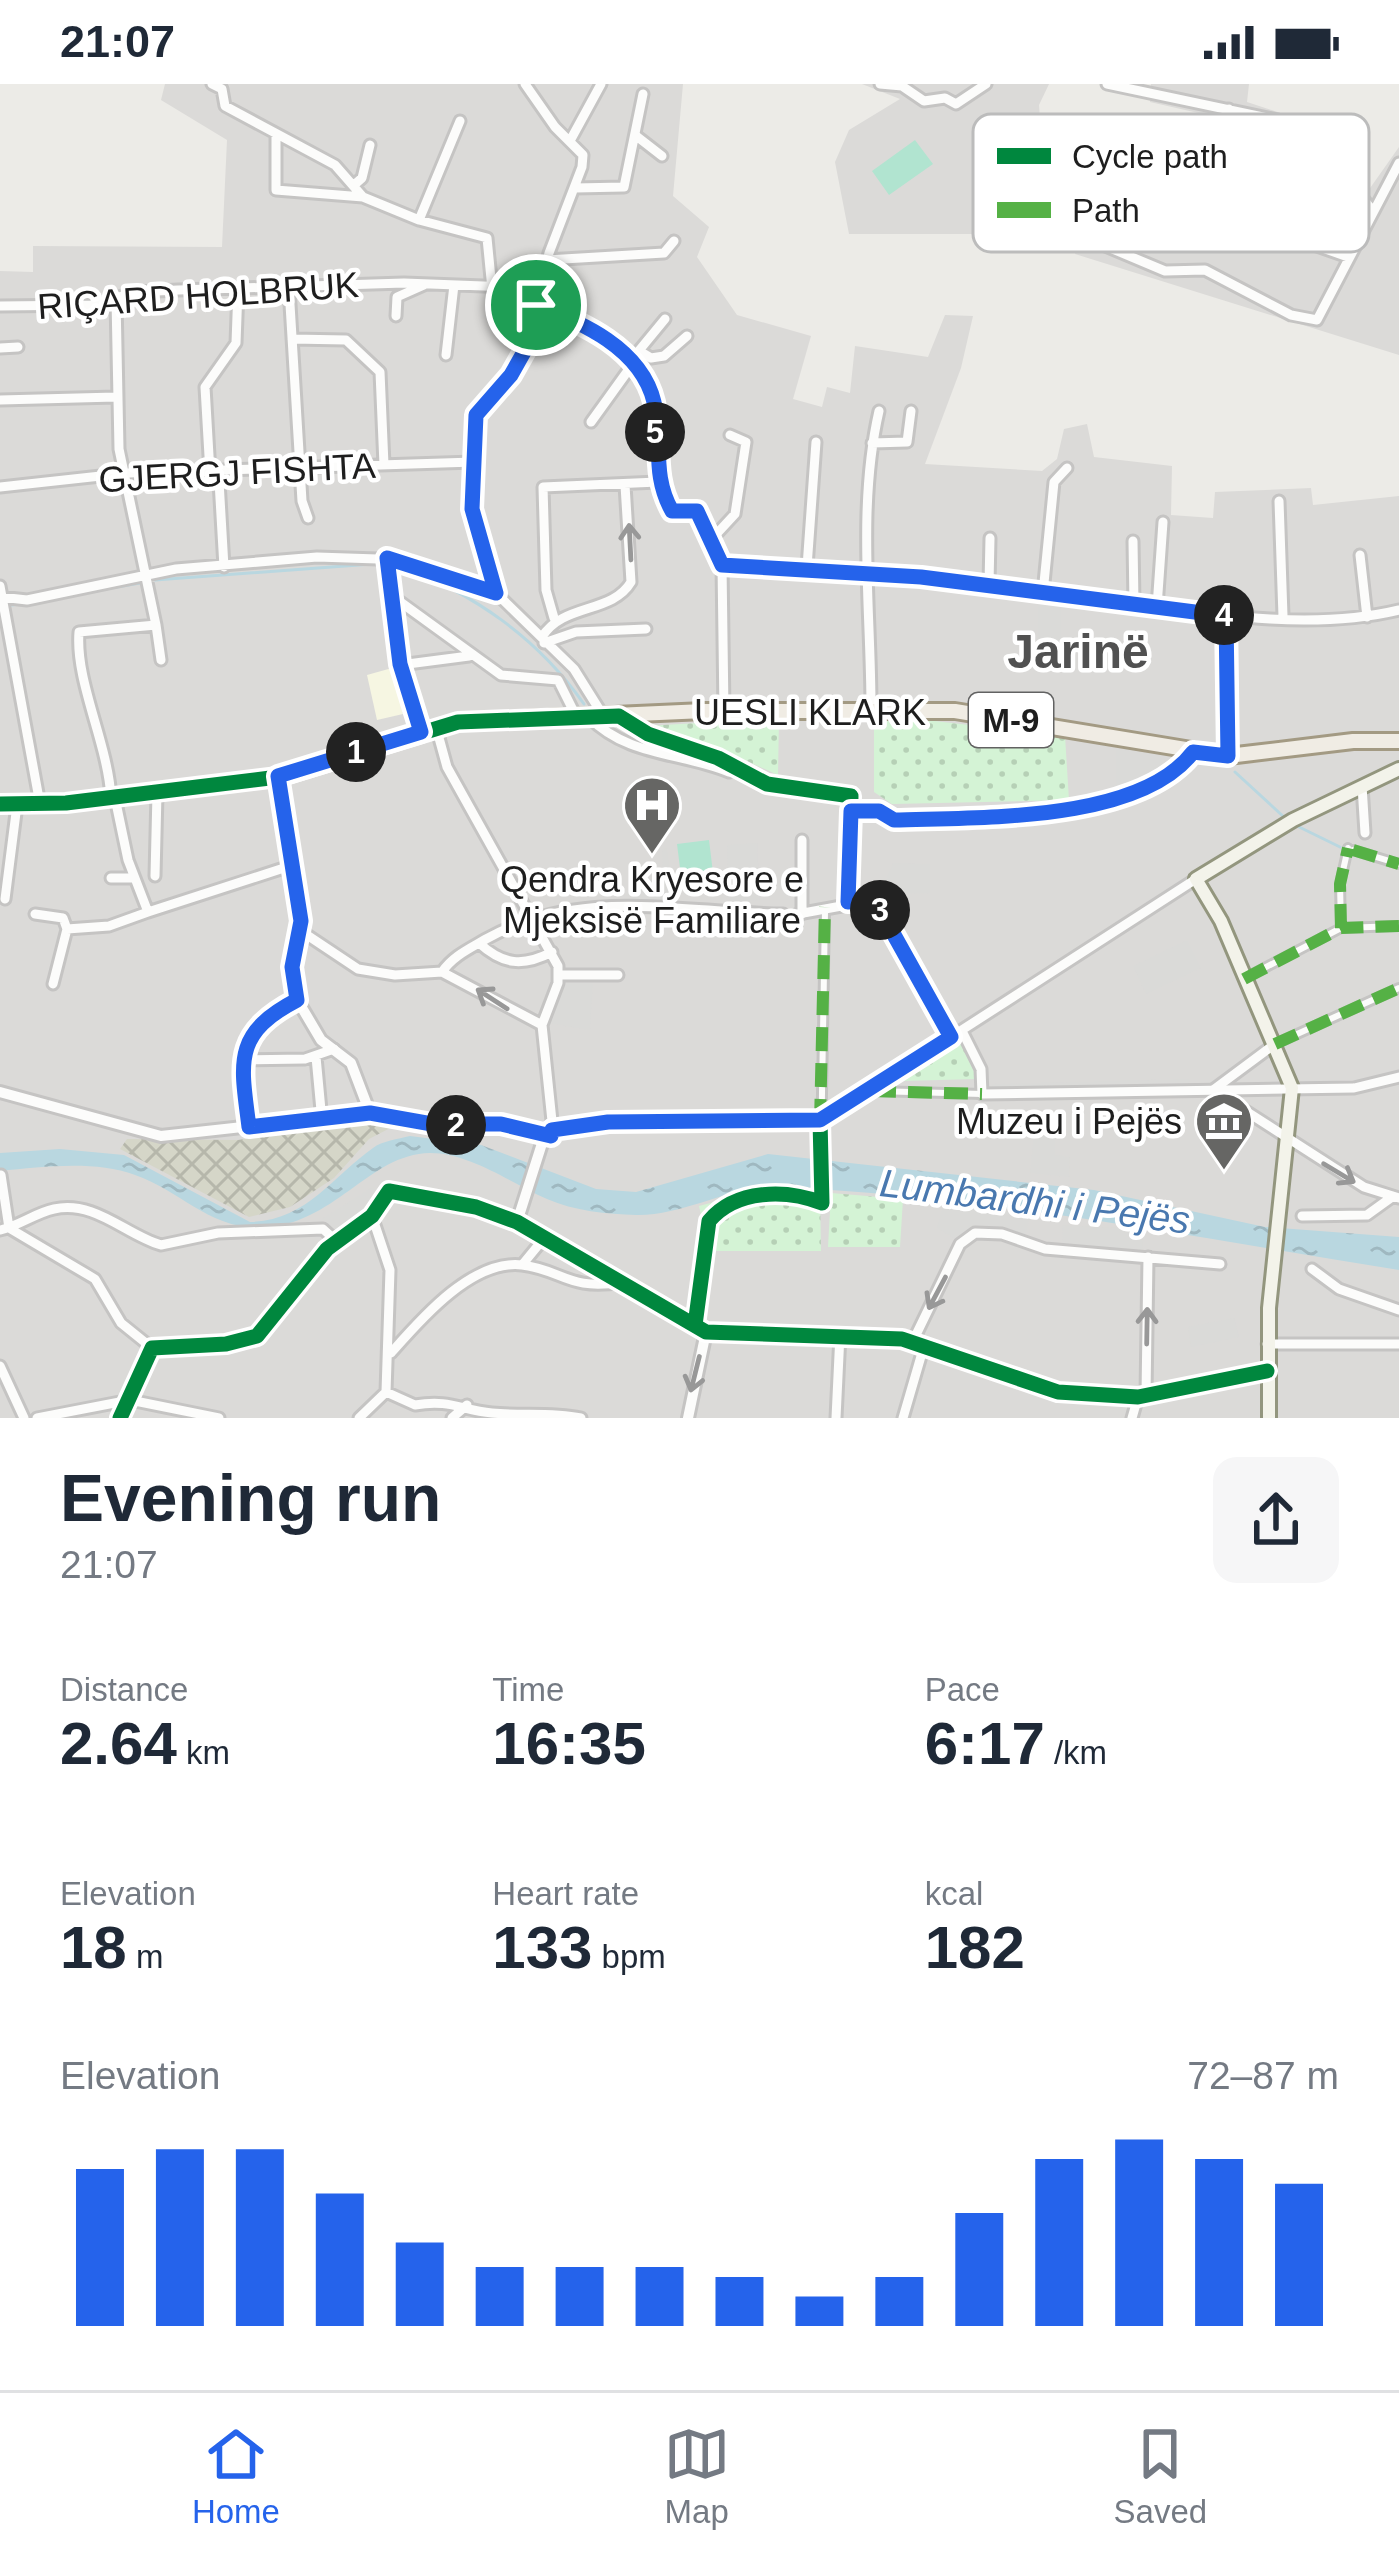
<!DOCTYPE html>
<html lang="en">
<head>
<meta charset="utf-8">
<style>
  body { margin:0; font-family:Arial,sans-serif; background:#f6f6f7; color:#1f2937; height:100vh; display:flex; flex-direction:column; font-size:45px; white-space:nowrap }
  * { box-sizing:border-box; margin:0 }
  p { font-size:39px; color:#747a83 }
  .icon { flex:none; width:66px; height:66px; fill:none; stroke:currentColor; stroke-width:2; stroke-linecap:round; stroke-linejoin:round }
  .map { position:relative; height:1334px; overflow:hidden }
  .details { display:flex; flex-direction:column; background:#fff; flex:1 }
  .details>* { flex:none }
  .pin { position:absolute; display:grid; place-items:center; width:102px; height:102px; color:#fff; margin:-51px; border:6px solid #fff; border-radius:50%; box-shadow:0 3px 12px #0007 }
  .km { position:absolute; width:60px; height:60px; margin:-30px; border-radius:50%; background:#222; color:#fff; font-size:33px; line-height:60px; text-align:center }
  .round { display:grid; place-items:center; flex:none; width:126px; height:126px; border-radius:24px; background:#f6f6f7 }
  .overview { display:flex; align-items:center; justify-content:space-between; height:204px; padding:0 60px }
  h1 { font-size:66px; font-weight:700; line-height:90px }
  .figures { display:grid; grid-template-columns:repeat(3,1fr); gap:18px; height:204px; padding:12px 60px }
  .figures div { display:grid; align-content:center }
  .figures b { font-size:60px; font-weight:700 }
  .figures small { font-size:33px; font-weight:400 }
  .figures p { font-size:33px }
  .chart { height:336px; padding:24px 60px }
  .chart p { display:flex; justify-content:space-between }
  .chart svg { width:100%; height:216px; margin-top:12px; stroke:#2563eb; stroke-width:6 }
  .status { display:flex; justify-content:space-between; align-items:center; height:84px; padding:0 60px; background:#fff; direction:ltr }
  .status svg { height:33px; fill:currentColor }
  .tabs { display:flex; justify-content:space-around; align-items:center; height:168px; border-top:3px solid #e0e1e3; background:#fff; font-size:33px; color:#747a83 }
  .tabs a { display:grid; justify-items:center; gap:6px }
  .tabs .active { color:#2563eb }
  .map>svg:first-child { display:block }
  .residential { fill:#dbdad8 }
  .education { fill:#f6f6e2 }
  .religious { fill:#dadad8 }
  .construction { fill:url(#construction-cross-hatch) }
  .park { fill:url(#park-dots) }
  .pitch { fill:#b1e4d0 }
  .water { fill:url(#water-ripples) }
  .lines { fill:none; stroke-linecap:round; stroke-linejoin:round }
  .stream { stroke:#b9d7e0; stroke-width:3 }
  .pedestrian-casing { stroke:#c5c4c3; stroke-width:12 }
  .minor-casing { stroke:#c5c4c3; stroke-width:15 }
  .tertiary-casing { stroke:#c5c4c3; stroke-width:16 }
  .secondary-casing { stroke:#93967e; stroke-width:18 }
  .primary-casing { stroke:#a39a83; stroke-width:20 }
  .pedestrian { stroke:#fcfcfb; stroke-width:6 }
  .minor { stroke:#fcfcfb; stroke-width:9 }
  .tertiary { stroke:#fcfcfb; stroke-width:10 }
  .secondary { stroke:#f3f3ea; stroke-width:12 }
  .primary { stroke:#f0ece4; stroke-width:14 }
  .quiet { stroke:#55b145; stroke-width:12; stroke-dasharray:24 12; stroke-linecap:butt }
  .cycleway-casing { stroke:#fff; stroke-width:22 }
  .cycleway { stroke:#00873e; stroke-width:15 }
  .oneway { stroke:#989898 }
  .route-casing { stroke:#fff; stroke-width:24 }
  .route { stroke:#2563eb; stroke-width:15 }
  .labels { text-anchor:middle; stroke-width:9; stroke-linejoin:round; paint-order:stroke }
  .shield { fill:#fff; stroke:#626262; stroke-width:3 }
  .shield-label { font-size:33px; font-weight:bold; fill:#1e1e1e }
  .street-label { font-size:36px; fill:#1e1e1e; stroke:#fff }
  .poi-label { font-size:36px; fill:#1e1e1e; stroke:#fff }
  .water-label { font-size:39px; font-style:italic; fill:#4978af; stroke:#fff }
  .district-label { font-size:48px; font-weight:bold; fill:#515151; stroke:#fff }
  .key { fill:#fff; stroke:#bcbcbc; stroke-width:3 }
  .key-label { font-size:33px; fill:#1e1e1e }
</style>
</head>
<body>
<div class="status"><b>21:07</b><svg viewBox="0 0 49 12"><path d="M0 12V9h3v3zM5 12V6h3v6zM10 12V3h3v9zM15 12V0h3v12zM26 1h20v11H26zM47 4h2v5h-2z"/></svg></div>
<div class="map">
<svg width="1399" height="1334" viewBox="0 0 1399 1334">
  <defs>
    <pattern id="construction-cross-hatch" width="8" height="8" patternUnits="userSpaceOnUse" patternTransform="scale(3)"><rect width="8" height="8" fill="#d5d6c8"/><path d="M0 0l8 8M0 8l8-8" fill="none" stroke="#b6b7ab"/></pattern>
    <pattern id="park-dots" width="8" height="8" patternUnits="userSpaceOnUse" patternTransform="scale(3)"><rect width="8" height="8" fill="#d4f3d5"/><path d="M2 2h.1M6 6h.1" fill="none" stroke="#b6d0b6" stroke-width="1.8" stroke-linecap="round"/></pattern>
    <pattern id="water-ripples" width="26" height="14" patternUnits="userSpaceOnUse" patternTransform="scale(3)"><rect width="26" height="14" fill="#b9d7e0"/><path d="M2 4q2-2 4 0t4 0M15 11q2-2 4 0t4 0" fill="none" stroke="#9fb8c0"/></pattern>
  </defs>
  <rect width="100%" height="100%" fill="#ecebe7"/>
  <path class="residential" d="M 165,0 L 683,0 L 673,112 L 709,143 L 697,173 L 737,231 L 811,252 L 793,315 L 822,323 L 827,303 L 850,309 L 855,262 L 928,273 L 945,231 L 973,232 L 961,284 L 925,380 L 1042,387 L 1057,375 L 1064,345 L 1087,340 L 1094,373 L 1172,382 L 1171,431 L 1213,434 L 1215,408 L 1311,404 L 1313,421 L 1399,412 L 1399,1334 L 0,1334 L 0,187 L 33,188 L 33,162 L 222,163 L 227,56 L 161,16 Z
    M 862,0 L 1049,0 L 1039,21 L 1042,60 L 1031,150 L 849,150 L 835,78 L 849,46 L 900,15 Z
    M 1151,0 L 1249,0 L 1247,18 L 1314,40 L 1358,83 L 1368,107 L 1399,63 L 1399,271 L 1075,170 L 1089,134 L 1179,166 L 1229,36 L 1150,18 Z"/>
  <path class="education" d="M 392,584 L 403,630 L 377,636 L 367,591 Z"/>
  <path class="religious" d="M 1038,516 L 1061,516 L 1061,557 L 1038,557 Z
    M 1116,665 L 1160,670 L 1164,687 L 1116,702 Z
    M 757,759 L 760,816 L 729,818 L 727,761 Z
    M 667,764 L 674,817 L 633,820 L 632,797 L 663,794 L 662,766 Z
    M 893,779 L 930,780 L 930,809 L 880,810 Z
    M 1187,856 L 1201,884 L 1146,910 L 1133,882 Z
    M 560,892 L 593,894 L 590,946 L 547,939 Z
    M 1189,995 L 1190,1003 L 992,1005 L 993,1000 Z
    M 1034,1048 L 1055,1048 L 1055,1071 L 1070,1073 L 1069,1093 L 1030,1089 Z
    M 371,1104 L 380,1107 L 364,1135 L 340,1149 L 322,1135 Z
    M 943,1121 L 1031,1129 L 1025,1153 L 996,1146 L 959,1157 L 937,1144 Z
    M 1062,1141 L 1142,1145 L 1143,1165 L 1063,1163 Z
    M 1234,1234 L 1239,1253 L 1191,1263 L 1188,1243 Z"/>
  <path class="construction" d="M 360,1036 L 396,1041 L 369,1055 L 334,1094 L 290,1123 L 249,1133 L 120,1065 L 127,1055 L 238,1056 Z"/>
  <path class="park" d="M 899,633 L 1065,652 L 1069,716 L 892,720 L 874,708 L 874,642 Z
    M 779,634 L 778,691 L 722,666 L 647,642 Z
    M 962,959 L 977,995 L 902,997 Z
    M 772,1103 L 820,1107 L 821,1167 L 709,1167 L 699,1122 Z
    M 831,1109 L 903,1115 L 900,1163 L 828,1163 Z"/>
  <path class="pitch" d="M 915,56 L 933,80 L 889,111 L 872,87 Z
    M 709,756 L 714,797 L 682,800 L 677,760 Z"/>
  <path class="water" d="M 410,1052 L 481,1061 L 596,1105 L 636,1108 L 768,1070 L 1094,1106 L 1265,1143 L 1399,1153 L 1399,1186 C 1193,1153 987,1112 778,1103 C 731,1101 685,1132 636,1131 C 607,1130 574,1127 547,1115 C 511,1099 470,1069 430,1069 C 368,1070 335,1142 259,1144 C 209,1144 179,1106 135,1091 C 94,1076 43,1083 0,1087 L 0,1069 L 60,1065 L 124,1071 L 250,1138 C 306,1137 332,1093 373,1064 C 382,1057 398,1055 410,1052 Z"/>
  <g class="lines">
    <path class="stream" d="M 397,480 C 474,510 537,553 584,620
      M 155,496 L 372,480
      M 12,521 L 140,499
      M 734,688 L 773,708 L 832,714
      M 1235,688 L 1285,734
      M 854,717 L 915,729 L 1045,723
      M 1067,720 L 1155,693
      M 1293,740 L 1340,763"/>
    <g class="pedestrian-casing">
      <path id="pedestrian" d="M 1353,766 L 1399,780
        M 1341,843 L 1340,800 L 1348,764
        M 1247,893 L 1341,844 L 1399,842
        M 1275,960 L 1399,904
        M 875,1007 L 982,1010
        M 552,1046 L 608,1038 L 820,1036 L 949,954
        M 821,1070 L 825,827"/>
    </g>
    <g class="minor-casing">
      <path id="minor" d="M 212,0 L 222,5 L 225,22 L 335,81 L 363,113 L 419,136 L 487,154 L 492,205
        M 525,0 L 555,43 L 583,71 L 582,83 L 549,169 L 529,259 L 511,291 L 475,331 L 472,425 L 496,509 L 574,585 L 604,633
        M 880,0 L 902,2 L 924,17 L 945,14 L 956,20 L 986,0
        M 1107,0 L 1287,38 L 1329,69 L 1371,125
        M 1229,25 L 1202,101 L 1201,121 L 1348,173
        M 276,51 L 276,106 L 363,113
        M 635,51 L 662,72
        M 571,55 L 601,0
        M 354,101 L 362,94 L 370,61
        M 575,104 L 624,103 L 643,10
        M 1012,133 L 1072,148 L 1165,187 L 1205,186 L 1291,231 L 1317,236 L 1399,79
        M 419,136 L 460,37
        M 547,176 L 664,169 L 674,157
        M 289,204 L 302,417 L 308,434
        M 536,221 C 581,238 642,264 654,318 C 663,357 651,390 672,427 L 697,427 L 722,481 L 724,628
        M 0,222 L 91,221 L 136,208 L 178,206 L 404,199 L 540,204
        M 396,232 L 397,213 L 424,201
        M 292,255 L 346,256 L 380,288 L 384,381
        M 0,264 L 18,263
        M 639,267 L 651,274 L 664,272 L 687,252
        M 637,269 L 665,235
        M 446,271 L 454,201
        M 0,316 L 116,313
        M 591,338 L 632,281
        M 872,359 L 907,358 L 911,327
        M 210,389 L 205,303 L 236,259 L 238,205
        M 219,397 L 224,483
        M 0,403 L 128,389 L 474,378
        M 1279,417 L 1283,532
        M 710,457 L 735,430 L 746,358 L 730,351
        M 1133,457 L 1134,520
        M 1360,471 L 1367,533
        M 387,474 L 400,581 L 421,648
        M 722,481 C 848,485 973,497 1098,514 C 1194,527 1303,549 1399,526
        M 807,483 L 816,358
        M 989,500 L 990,454
        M 0,502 L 40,720
        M 1043,509 L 1054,398 L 1067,384
        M 0,513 L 27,516 L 176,485 L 317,473 L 408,476 L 496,509
        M 399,517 L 501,591 L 558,596 L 577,634
        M 1157,523 L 1163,438
        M 1226,531 L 1228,672
        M 554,534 L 546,506 L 543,403 L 658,398
        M 156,541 L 161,576
        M 542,553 C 563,519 612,530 631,498 L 625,401
        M 544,559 L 576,548 L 646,545
        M 400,581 L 469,572
        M 871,624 C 871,526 857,423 879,327
        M 619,632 L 648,650 L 718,674 L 767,700 L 851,712 L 848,817
        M 589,633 C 628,673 680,668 729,688
        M 436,643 L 447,683 L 558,882 L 558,899 L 542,941 L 552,1037 L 551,1051 L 545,1050
        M 1362,702 L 1365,749
        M 111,714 C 108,659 75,598 79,548 L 156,541 L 119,365 L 116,215
        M 851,727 L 879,727 L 894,736 C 976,733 1141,737 1193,668
        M 802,756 L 802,830
        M 155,792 L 157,709
        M 111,794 L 133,794
        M 5,815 L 17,721
        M 148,828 L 290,782
        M 35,830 L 63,834 L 67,845
        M 798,830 L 874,816 L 951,953 L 1196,795
        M 67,845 L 109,842 L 148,828 L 128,776 L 115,714
        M 301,847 L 358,885 L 395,891 L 442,888 L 542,941
        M 479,859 C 503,881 523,883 552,868
        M 442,888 C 453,872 469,865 486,855 C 581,802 681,829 783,830
        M 558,891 L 618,891
        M 53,900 L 67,845
        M 962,947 L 981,985 L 982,1010 L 1354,1004 L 1399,993
        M 1275,960 L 1213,1006 L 1364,1103 L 1399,1114
        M 316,973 L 322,1037
        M 242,976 L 305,975 L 334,965
        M 249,1043 C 241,979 232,950 297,916
        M 1,1091 L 9,1144
        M 372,1132 L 390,1186 L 386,1308
        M 1302,1132 L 1367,1131 L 1392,1113
        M 9,1144 L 95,1195 L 121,1239 L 152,1264
        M 0,1146 C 19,1142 35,1129 54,1125 C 95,1116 126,1151 161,1161 L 218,1149 L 323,1145 L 335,1156
        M 522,1181 L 545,1153
        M 1312,1185 L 1339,1205 L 1399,1226
        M 913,1257 L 960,1160 L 975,1149 L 1002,1150 L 1045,1165 L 1220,1180
        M 1267,1260 L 1399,1260
        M 391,1269 C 420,1236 472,1175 522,1181 C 563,1186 568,1207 622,1198
        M 0,1282 L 24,1334
        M 386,1308 L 415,1321
        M 1146,1311 L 1148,1173
        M 415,1321 C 450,1315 461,1326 492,1329 C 522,1332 550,1328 581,1334
        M 37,1334 L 130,1316 L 219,1334
        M 120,1334 L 152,1264 L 226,1260 L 257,1252 L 327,1165 L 372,1132 L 389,1107 L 476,1123 L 517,1138
        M 359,1334 L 386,1308
        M 452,1334 L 467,1321
        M 836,1334 L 840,1250
        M 903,1334 L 924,1262
        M 1132,1334 L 1138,1313"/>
    </g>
    <g class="tertiary-casing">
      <path id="tertiary" d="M 278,693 L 301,837 L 292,883 L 295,912 L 321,956 L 351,979 L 370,1029
        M 0,1008 L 161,1052 L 370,1029 L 432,1040 L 501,1041 L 545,1050 L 517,1138 L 706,1248 L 902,1255 L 1058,1308 L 1138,1313 L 1267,1287
        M 688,1334 L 706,1248"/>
    </g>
    <g class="secondary-casing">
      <path id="secondary" d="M 1269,1334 L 1269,1224 L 1292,1004 L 1221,837 L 1196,795 L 1293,736 L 1399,685"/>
    </g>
    <g class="primary-casing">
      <path id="primary" d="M 0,720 L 66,719 L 278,693 L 458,638 L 704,627 L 955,627 L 1228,672 L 1353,657 L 1399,657"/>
    </g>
    <use href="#pedestrian" class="pedestrian"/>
    <use href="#minor" class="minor"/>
    <use href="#tertiary" class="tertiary"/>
    <use href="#secondary" class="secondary"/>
    <use href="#primary" class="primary"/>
    <path class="quiet" d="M 1353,766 L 1399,780
      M 1341,844 L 1340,800 L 1348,764
      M 1244,895 L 1341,844 L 1399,842
      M 1275,960 L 1399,904
      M 872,1007 L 982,1010
      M 820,1039 L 825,823
      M 552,1046 L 608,1038 L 826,1033"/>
    <g class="cycleway-casing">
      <path id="cycleway" d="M 0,720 L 66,719 L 278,693 L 458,638 L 619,632 L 648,650 L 718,674 L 767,700 L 851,712 L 848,817 L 874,816 L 951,953 L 820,1036 L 822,1119 C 786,1105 736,1105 709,1137 L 695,1241
        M 120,1334 L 152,1264 L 226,1260 L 257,1252 L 327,1165 L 372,1132 L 389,1107 L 476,1123 L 517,1138 L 706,1248 L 902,1255 L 1058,1308 L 1138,1313 L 1267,1287"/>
    </g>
    <use href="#cycleway" class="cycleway"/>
  </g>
  <defs><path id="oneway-shaft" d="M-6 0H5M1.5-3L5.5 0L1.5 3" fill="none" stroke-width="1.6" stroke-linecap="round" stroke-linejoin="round" transform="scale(3)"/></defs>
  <g class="oneway">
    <use href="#oneway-shaft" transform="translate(630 458) rotate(-93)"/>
    <use href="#oneway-shaft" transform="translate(492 915) rotate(-147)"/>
    <use href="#oneway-shaft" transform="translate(1339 1089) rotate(31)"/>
    <use href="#oneway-shaft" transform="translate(937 1209) rotate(118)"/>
    <use href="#oneway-shaft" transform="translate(1147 1242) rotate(-89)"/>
    <use href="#oneway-shaft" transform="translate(695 1290) rotate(104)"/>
  </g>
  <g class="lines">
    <g class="route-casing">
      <path id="route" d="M 536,221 C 581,238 641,264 654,318 C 663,357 651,390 672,427 L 697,427 L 722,481 L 921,493 L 1226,532 L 1228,672 L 1193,668 C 1139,739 977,733 894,736 L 879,727 L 851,727 L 848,818 L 874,815 L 951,953 L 820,1036 L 608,1038 L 552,1046 L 551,1052 L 501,1040 L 432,1040 L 370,1029 L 249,1043 C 241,979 232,950 297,916 L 292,883 L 301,837 L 278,692 L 421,648 L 400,580 L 387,474 L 496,509 L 472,425 L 476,331 L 511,291 L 529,259 Z"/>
    </g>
    <use href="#route" class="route"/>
  </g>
  <defs>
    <g id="hospital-pin" transform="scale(3)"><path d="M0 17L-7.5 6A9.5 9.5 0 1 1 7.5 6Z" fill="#666664" stroke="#fff"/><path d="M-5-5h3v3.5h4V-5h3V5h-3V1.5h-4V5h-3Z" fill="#fff"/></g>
    <g id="museum-pin" transform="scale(3)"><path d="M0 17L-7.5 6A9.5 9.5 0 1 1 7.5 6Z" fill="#666664" stroke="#fff"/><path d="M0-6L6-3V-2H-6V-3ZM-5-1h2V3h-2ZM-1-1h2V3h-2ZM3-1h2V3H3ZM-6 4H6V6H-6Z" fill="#fff"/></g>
  </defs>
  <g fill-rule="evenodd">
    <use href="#hospital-pin" x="652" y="721"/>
    <use href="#museum-pin" x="1224" y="1037"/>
  </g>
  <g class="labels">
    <rect class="shield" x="969" y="609" width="84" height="54" rx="9"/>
    <g class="shield-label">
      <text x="1011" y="648">M-9</text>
    </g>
    <g class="street-label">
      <text transform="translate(198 211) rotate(-4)" y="13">RIÇARD HOLBRUK</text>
      <text transform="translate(237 388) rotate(-3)" y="13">GJERGJ FISHTA</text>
      <text x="810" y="641">UESLI KLARK</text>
    </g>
    <g class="poi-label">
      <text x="652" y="808">Qendra Kryesore e<tspan x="652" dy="41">Mjeksisë Familiare</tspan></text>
      <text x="1182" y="1050" text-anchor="end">Muzeu i Pejës</text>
    </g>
    <g class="water-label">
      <text transform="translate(1035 1117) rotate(7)" y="14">Lumbardhi i Pejës</text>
    </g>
    <g class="district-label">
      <text x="1078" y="584">Jarinë</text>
    </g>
  </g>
  <rect x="973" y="30" width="396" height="138" rx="18" class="key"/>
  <rect x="997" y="64" width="54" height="16" fill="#00873e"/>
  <rect x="997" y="118" width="54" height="16" fill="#55b145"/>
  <g class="key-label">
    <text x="1072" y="84">Cycle path</text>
    <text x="1072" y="138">Path</text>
  </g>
</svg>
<div class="pin" style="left:536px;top:221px;background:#1e9e55"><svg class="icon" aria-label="arrive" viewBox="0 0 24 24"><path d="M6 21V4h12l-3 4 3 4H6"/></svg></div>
<b class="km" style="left:356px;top:668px">1</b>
<b class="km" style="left:456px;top:1041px">2</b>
<b class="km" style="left:880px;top:826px">3</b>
<b class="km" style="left:1224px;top:531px">4</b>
<b class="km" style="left:655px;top:348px">5</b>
</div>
<section class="details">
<div class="overview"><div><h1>Evening run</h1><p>21:07</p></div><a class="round"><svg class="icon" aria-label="share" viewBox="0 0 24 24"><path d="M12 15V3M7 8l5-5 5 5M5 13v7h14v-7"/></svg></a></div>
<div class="figures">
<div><p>Distance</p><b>2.64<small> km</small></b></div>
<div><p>Time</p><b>16:35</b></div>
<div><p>Pace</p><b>6:17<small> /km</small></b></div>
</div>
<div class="figures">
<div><p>Elevation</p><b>18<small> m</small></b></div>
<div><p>Heart rate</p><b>133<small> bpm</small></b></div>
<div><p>kcal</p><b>182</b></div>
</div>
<div class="chart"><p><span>Elevation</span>72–87 m</p>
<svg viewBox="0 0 160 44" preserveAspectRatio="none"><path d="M5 44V12M15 44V8M25 44V8M35 44V17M45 44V27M55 44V32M65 44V32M75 44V32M85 44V34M95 44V38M105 44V34M115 44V21M125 44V10M135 44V6M145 44V10M155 44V15"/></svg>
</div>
</section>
<nav class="tabs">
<a class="active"><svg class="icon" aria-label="home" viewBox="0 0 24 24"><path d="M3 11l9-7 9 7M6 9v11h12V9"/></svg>Home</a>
<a><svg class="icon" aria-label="map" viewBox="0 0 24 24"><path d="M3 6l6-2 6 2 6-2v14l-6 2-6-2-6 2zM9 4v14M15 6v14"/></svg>Map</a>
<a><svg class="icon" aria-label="saved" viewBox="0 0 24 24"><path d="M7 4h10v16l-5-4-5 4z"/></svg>Saved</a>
</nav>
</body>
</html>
